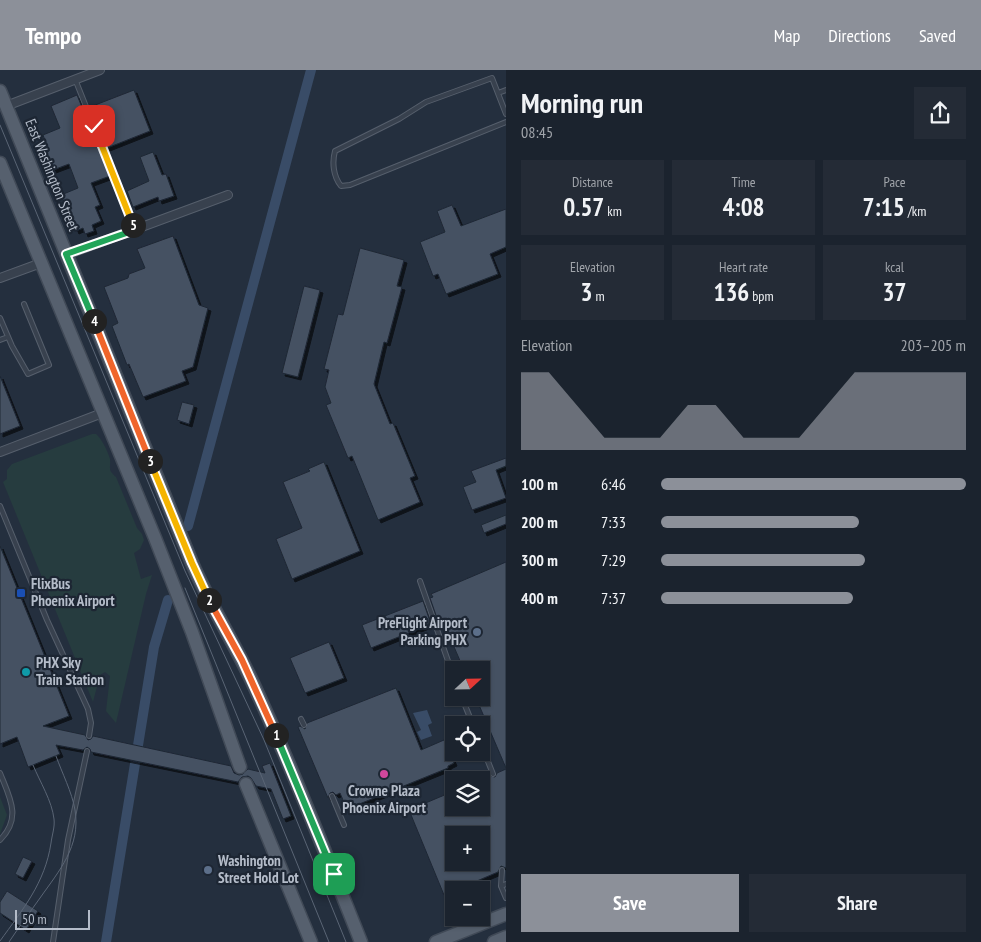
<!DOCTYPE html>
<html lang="en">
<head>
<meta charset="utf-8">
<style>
  body { margin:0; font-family:"PT Sans Narrow",sans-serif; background:#242b36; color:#f1f3f6; height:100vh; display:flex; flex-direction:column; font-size:19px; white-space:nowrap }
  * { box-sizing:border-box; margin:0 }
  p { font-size:16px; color:#a0a4aa }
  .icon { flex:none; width:28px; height:28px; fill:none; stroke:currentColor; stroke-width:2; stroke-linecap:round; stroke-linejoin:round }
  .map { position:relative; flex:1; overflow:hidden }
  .details { display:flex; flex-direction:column; background:#1b232e; width:475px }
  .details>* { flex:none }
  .needle { width:32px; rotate:68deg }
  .tools { position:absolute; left:445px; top:591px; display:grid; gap:10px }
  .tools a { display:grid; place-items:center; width:45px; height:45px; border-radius:0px; background:#1b232e; box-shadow:0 1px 4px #0004,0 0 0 1px #39404a; font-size:25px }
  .scale { position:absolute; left:15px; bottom:12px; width:75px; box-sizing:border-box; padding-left:5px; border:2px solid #b4bcc9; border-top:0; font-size:14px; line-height:18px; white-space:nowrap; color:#b4bcc9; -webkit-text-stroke:4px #1d2633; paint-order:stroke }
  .pin { position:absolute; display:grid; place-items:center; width:42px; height:42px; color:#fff; margin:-21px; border-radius:10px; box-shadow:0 2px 8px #0006 }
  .km { position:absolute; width:25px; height:25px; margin:-12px; border-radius:50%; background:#222; color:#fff; font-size:14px; line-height:25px; text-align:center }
  .round { display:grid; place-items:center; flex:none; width:52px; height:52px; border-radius:0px; background:#242b36 }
  .overview { display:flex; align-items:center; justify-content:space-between; height:85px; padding:0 15px }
  h1 { font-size:28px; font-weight:700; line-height:38px }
  .stats { display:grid; grid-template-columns:repeat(3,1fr); gap:8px; height:85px; padding:5px 15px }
  .stats div { display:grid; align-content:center; border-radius:0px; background:#242b36; text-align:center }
  .stats b { font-size:25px; font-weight:700 }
  .stats small { font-size:14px; font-weight:400 }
  .stats p { font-size:14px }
  .chart { height:140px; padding:10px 15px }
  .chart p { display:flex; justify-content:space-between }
  .chart svg { width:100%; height:90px; margin-top:5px; fill:#8c9099; opacity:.7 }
  .action { display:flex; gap:10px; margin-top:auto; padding:10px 15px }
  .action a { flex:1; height:58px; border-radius:0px; background:#8c9099; color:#fff; font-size:20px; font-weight:700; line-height:58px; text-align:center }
  .action a+a { background:#242b36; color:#f1f3f6 }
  ul { padding:0 15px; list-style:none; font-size:16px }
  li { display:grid; grid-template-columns:80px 60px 1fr; align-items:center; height:38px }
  li i { height:12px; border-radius:6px; background:#8c9099 }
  header { display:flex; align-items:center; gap:30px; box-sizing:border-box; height:70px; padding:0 25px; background:#8c9099; color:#fff }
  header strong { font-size:24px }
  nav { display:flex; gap:28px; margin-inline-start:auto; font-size:18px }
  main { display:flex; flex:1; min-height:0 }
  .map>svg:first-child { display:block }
  .green { fill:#263c3f }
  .water { fill:#394c67 }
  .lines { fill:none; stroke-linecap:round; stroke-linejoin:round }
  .canal { stroke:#394c67; stroke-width:10 }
  .building { fill:#455162; stroke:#1f2835; fill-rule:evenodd; filter:url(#shadow) }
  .lane-casing { stroke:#565f6c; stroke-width:6 }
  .street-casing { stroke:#565f6c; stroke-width:10 }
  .primary-casing { stroke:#414a57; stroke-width:15 }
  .lane { stroke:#38414e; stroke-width:4 }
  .street { stroke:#38414e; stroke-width:8 }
  .primary { stroke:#56606e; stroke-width:12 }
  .tram { stroke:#5a6575; stroke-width:1 }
  .split-1-casing { stroke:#fff; stroke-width:10 }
  .split-2-casing { stroke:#fff; stroke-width:10 }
  .split-3-casing { stroke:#fff; stroke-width:10 }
  .split-4-casing { stroke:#fff; stroke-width:10 }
  .split-5-casing { stroke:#fff; stroke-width:10 }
  .split-6-casing { stroke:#fff; stroke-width:10 }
  .split-1 { stroke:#22a559; stroke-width:6 }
  .split-2 { stroke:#f0652b; stroke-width:6 }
  .split-3 { stroke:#f5b400; stroke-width:6 }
  .split-4 { stroke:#f0652b; stroke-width:6 }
  .split-5 { stroke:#22a559; stroke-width:6 }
  .split-6 { stroke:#f5b400; stroke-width:6 }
  .transit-dot { fill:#1a4fb4; stroke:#1d2633; stroke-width:2 }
  .service-dot { fill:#5c6f8a; stroke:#1d2633; stroke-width:2 }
  .culture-dot { fill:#0f9aa8; stroke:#1d2633; stroke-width:2 }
  .hotel-dot { fill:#d1479c; stroke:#1d2633; stroke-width:2 }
  .labels { text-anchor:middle; stroke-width:4.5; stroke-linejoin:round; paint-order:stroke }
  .street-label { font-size:15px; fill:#b4bcc9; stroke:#1d2633 }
  .poi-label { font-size:15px; font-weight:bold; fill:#b4bcc9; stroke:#1d2633; text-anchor:start }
</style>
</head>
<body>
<header>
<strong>Tempo</strong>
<nav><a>Map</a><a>Directions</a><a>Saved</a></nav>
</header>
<main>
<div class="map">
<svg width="506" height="872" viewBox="0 0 506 872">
  <defs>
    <filter id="shadow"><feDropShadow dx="3" dy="3" stdDeviation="0" flood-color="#0009"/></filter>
  </defs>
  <rect width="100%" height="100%" fill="#242f3e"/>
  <path class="green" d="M 92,364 L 96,364 C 102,369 108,382 110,389 C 111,399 107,399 116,407 L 137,458 L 142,464 L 144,470 L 140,479 L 134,483 L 141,509 L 152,505 L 146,524 L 116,653 L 106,641 L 110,606 L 105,602 L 100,605 L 93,632 L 3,412 L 7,409 L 7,400 L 12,394 Z
    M 0,727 L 7,745 L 0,764 Z"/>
  <path class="water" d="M 427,640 L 432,653 L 428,655 L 432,666 L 421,670 L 417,662 L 421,660 L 413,643 Z"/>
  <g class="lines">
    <path class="canal" d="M 188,456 L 311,0
      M 106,872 L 154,577 L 168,530"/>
  </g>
  <path class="building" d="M 134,20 L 150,61 L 107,78 L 90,37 Z
    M 77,25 L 110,106 L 91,113 L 100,135 L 95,137 L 101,151 L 92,155 L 94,161 L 85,164 L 83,158 L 76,161 L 61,125 L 78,118 L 69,94 L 45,103 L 38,85 L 49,81 L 43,65 L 60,58 L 51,36 Z
    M 153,82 L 162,105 L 166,104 L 174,126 L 159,131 L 158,127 L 133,137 L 127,121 L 149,111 L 140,87 Z
    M 452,135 L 461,156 L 506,139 L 506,177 L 490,184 L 498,204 L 446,224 L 438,204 L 433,206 L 420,172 L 445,162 L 437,141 Z
    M 173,166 L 199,235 L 208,238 L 193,297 L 182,301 L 186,311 L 143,327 L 129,294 L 127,295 L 112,256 L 118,253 L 104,217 L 128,208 L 129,204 L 145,198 L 137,179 Z
    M 360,178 L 404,190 L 397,216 L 402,217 L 387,273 L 384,272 L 374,314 L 390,354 L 393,353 L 415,406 L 410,408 L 420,432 L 378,450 L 352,386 L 348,388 L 326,335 L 331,333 L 325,317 L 329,300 L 324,299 L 338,244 L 343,245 Z
    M 304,216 L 320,220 L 298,307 L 282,303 Z
    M 0,306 L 20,356 L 0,364 Z
    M 182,332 L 194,335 L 189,354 L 177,350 Z
    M 506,388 L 506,396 L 496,400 L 506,428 L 472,440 L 463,417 L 476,412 L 471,401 Z
    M 324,392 L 360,481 L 292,509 L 276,469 L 302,458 L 283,412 L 310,401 L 308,399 Z
    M 506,445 L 506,454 L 484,463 L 481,455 Z
    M 0,476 L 69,646 L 43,656 L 85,665 L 88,670 L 91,669 L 93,666 L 231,696 L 234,703 L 239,705 L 243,704 L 248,699 L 265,703 L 262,696 L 270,693 L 291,746 L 283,749 L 271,719 L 256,716 L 251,708 L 248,706 L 242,707 L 238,712 L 91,682 L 90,679 L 87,677 L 83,680 L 56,675 L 60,684 L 28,697 L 17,667 L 0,674 Z
    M 506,492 L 506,698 L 476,628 L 481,628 L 481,600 L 464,600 L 442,549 L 438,551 L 430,528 L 433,527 L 431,524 Z
    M 423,531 L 431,554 L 371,578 L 362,555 Z
    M 329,572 L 344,608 L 305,623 L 290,588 Z
    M 396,618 L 421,680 L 444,670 L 454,693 L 448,696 L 448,698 L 352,737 L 352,735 L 346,737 L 340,723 L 336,725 L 333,722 L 330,723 L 328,728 L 298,657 L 300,656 L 305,659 L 307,653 Z
    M 506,699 L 506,798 L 501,796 L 498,802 L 444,825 L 409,740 L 454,721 L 454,738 L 481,738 L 481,709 L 490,706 L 495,707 L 497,703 ZM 454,765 L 481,765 L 481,792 L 454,792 Z
    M 23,787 L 32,791 L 23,808 L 15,804 Z
    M 7,821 L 38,841 L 26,860 L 0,843 L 0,832 Z"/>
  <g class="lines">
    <g class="lane-casing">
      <path id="lane" d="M 75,9 L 135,159
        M 498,23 L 506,20
        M 506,44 L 492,8 L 426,32 L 399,49 L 335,81 C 332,92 333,106 341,116 L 350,115 L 506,52
        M 0,248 L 12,276 L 28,304 L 49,295 L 24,234
        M 0,270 L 8,267
        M 0,436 L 47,550 L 88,639 L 91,653 L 89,666
        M 420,511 L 454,608
        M 462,628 L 473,655
        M 301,649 L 304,655
        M 481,674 L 493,704
        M 0,703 C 10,728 22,748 0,770
        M 332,726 L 344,755
        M 506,814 L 501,816 L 506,828
        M 501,816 L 502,800
        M 53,872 L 68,770 L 87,681"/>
    </g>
    <g class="street-casing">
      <path id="street" d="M 6,36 L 100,0
        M 66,185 L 228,125
        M 0,208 L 41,193
        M 0,382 L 105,342"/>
    </g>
    <g class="primary-casing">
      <path id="primary" d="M 0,21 L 192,493 C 209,533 232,569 251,609 C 291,695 326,784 361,872
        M 0,93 L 155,468 L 192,562 L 240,697
        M 246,714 L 311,872
        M 436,872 L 506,844
        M 494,872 L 506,867"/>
    </g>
    <use href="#lane" class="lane"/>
    <use href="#street" class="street"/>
    <use href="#primary" class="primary"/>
    <path class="tram" d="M 0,55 L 185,501 L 264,670 L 346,872
      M 185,518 L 329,872
      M 0,871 C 23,839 45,813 51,773 C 52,765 55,757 54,749 C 52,731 40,712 33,695
      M 9,872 C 19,857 30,842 40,828 C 59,801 81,776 75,740 C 72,722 62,703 56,686"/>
  </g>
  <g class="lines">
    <g class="split-1-casing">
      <path id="split-1" d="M 276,665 L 334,804"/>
    </g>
    <g class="split-2-casing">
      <path id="split-2" d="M 209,530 L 242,590 L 276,665"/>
    </g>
    <g class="split-3-casing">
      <path id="split-3" d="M 150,391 L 192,493 L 209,530"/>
    </g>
    <g class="split-4-casing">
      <path id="split-4" d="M 94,251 L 150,391"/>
    </g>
    <g class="split-5-casing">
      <path id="split-5" d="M 94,251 L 66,184 L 135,160 L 133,155"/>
    </g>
    <g class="split-6-casing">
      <path id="split-6" d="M 94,56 L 133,155"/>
    </g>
    <use href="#split-1" class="split-1"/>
    <use href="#split-2" class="split-2"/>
    <use href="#split-3" class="split-3"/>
    <use href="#split-4" class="split-4"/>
    <use href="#split-5" class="split-5"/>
    <use href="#split-6" class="split-6"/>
  </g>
  <rect class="transit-dot" x="16" y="518" width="10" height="10" rx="2.5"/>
  <g class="service-dot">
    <circle cx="477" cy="562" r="5"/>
    <circle cx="208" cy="800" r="5"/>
  </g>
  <circle class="culture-dot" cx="26" cy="602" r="5"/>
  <circle class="hotel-dot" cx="384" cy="704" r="5"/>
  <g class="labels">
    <g class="street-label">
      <text transform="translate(52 105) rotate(68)" y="5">East Washington Street</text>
    </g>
    <g class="poi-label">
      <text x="31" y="519">FlixBus<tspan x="31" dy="17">Phoenix Airport</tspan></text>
      <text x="467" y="558" text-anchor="end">PreFlight Airport<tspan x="467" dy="17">Parking PHX</tspan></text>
      <text x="36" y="598">PHX Sky<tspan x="36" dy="17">Train Station</tspan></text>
      <text x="384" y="726" text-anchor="middle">Crowne Plaza<tspan x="384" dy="17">Phoenix Airport</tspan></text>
      <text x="218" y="796">Washington<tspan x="218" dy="17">Street Hold Lot</tspan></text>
    </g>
  </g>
</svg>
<div class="tools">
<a><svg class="needle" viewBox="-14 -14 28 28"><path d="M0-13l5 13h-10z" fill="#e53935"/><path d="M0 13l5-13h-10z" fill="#a0a4aa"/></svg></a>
<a><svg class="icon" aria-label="locate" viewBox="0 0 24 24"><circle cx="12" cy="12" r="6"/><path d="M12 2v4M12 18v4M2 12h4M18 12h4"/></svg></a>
<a><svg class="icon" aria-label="layers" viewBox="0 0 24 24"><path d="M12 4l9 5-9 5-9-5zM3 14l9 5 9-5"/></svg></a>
<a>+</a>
<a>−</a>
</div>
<div class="scale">50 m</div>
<div class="pin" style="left:334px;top:804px;background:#1e9e55"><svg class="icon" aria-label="arrive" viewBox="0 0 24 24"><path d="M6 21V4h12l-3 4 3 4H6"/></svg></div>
<div class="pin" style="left:94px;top:56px;background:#d93025"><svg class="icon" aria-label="check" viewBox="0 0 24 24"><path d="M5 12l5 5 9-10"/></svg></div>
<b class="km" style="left:276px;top:665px">1</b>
<b class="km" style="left:209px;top:530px">2</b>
<b class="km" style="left:150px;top:391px">3</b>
<b class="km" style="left:94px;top:251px">4</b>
<b class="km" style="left:133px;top:155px">5</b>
</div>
<section class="details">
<div class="overview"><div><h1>Morning run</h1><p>08:45</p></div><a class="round"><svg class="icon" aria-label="share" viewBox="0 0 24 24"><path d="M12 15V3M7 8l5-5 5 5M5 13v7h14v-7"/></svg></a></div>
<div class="stats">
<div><p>Distance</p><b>0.57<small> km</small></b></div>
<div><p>Time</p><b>4:08</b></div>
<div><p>Pace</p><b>7:15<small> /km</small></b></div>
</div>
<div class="stats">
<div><p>Elevation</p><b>3<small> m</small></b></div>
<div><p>Heart rate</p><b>136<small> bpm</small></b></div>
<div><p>kcal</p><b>37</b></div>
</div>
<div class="chart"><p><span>Elevation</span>203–205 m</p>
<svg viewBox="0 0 160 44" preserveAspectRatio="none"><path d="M0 44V6L10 6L20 22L30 38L40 38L50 38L60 22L70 22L80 38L90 38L100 38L110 22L120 6L130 6L140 6L150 6L160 6V44z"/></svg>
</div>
<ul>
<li><b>100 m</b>6:46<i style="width:100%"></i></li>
<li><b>200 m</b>7:33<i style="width:65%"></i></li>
<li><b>300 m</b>7:29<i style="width:67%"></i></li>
<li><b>400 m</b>7:37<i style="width:63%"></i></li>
</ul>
<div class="action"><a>Save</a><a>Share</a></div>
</section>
</main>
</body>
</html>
